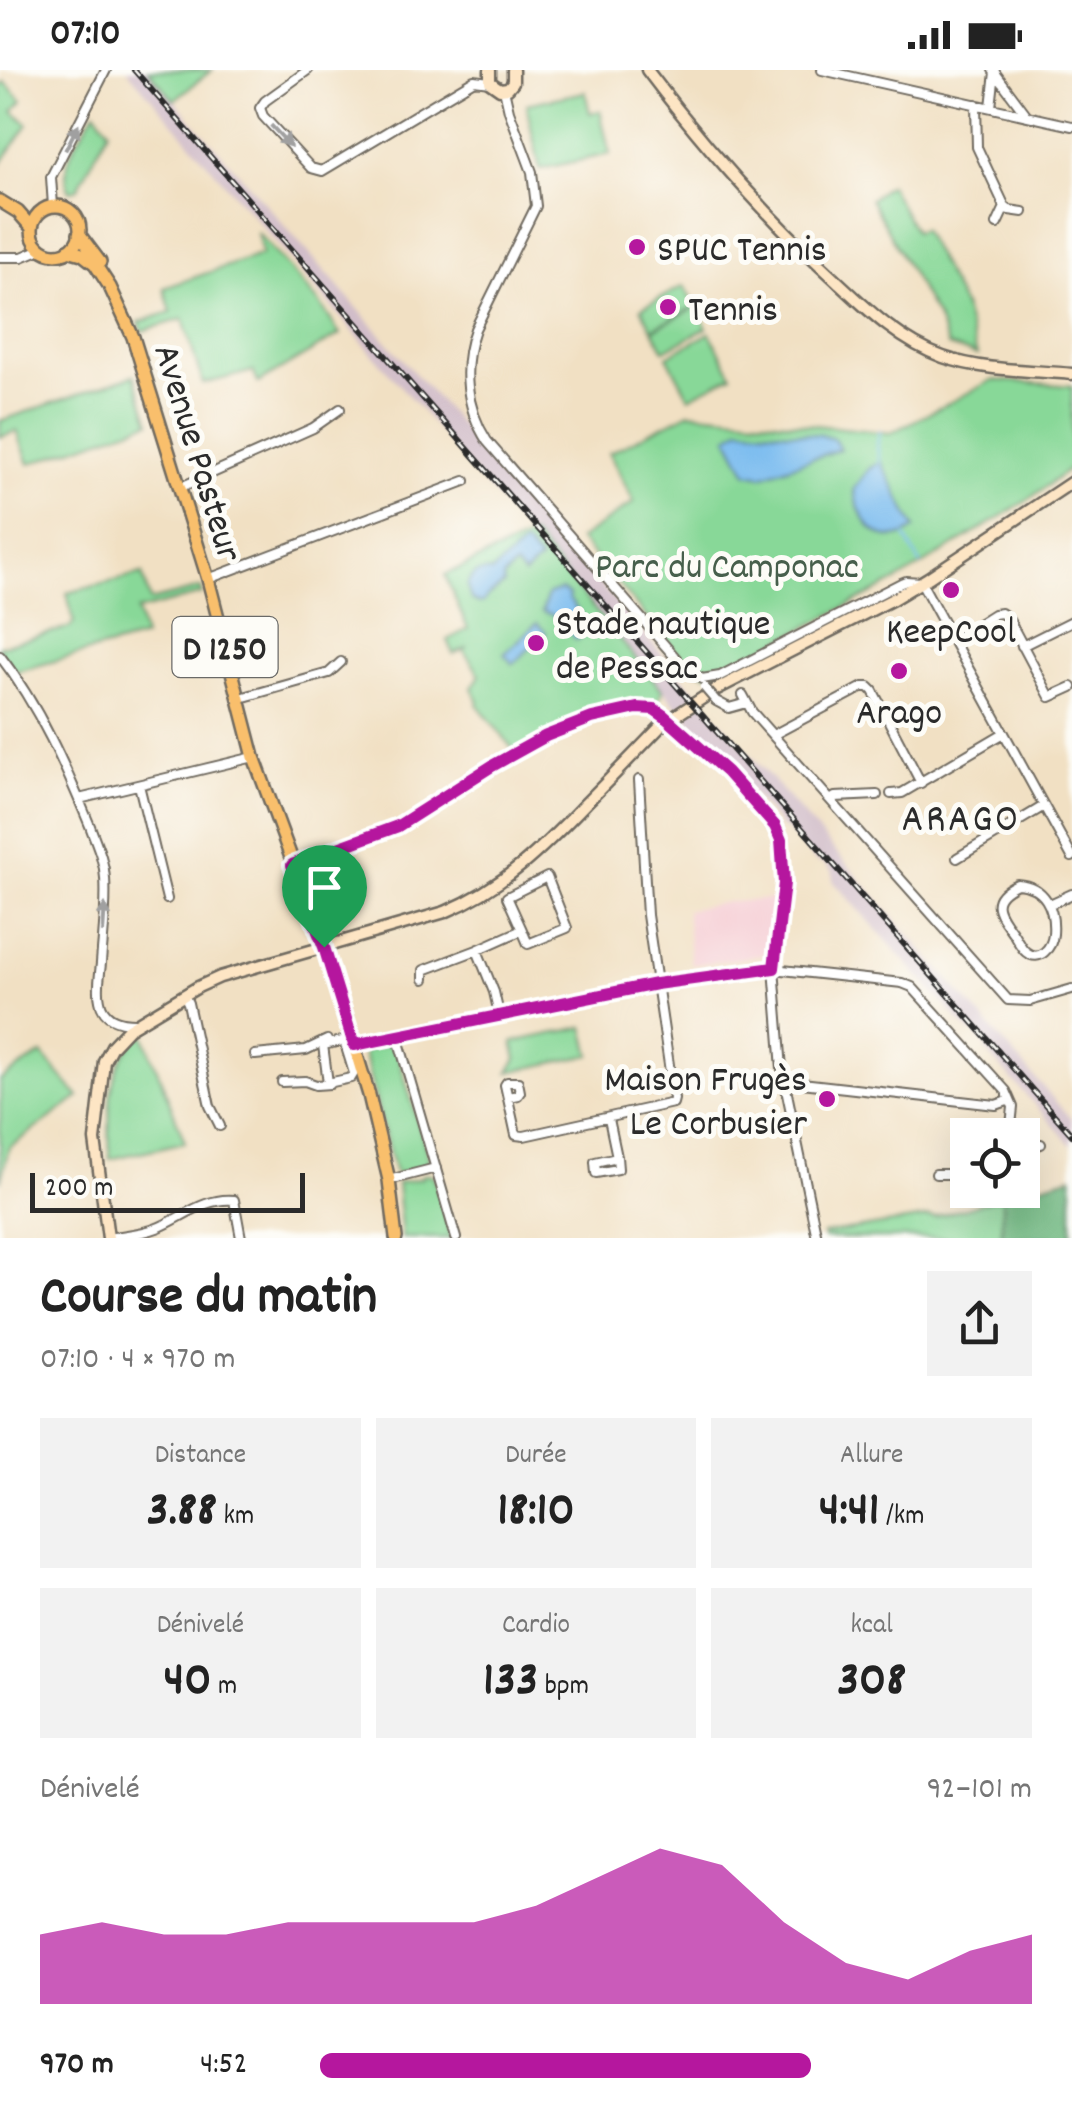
<!DOCTYPE html>
<html lang="fr">
<head>
<meta charset="utf-8">
<style>
  body { margin:0; font-family:Dekko,sans-serif; background:#f2f2f2; color:#222; height:100vh; display:flex; flex-direction:column; font-size:38px; white-space:nowrap }
  * { box-sizing:border-box; margin:0 }
  p { font-size:32px; color:#767676 }
  .icon { flex:none; width:55px; height:55px; fill:none; stroke:currentColor; stroke-width:2; stroke-linecap:round; stroke-linejoin:round }
  .map { position:relative; height:1168px; overflow:hidden }
  .side { display:flex; flex-direction:column; background:#fff; flex:1 }
  .side>* { flex:none }
  .controls { position:absolute; left:950px; top:1048px; display:grid; gap:20px }
  .controls a { display:grid; place-items:center; width:90px; height:90px; border-radius:0px; background:#fff; box-shadow:0 10px 40px #0002; font-size:50px }
  .scale { position:absolute; left:30px; bottom:25px; width:275px; box-sizing:border-box; padding-left:10px; border:5px solid #2b2b2b; border-top:0; font-size:28px; line-height:35px; white-space:nowrap; color:#2b2b2b; -webkit-text-stroke:8px #fdfcf7; paint-order:stroke }
  .pin { position:absolute; display:grid; place-items:center; width:85px; height:85px; color:#fff; margin:-102px -42px; border-radius:50% 50% 50% 0; rotate:-45deg; box-shadow:0 0 10px #0007 }
  .pin .icon { rotate:45deg }
  .round { display:grid; place-items:center; flex:none; width:105px; height:105px; border-radius:0px; background:#f2f2f2 }
  .summary { display:flex; align-items:center; justify-content:space-between; height:170px; padding:0 40px }
  h1 { font-size:55px; font-weight:800; line-height:75px }
  .stats { display:grid; grid-template-columns:repeat(3,1fr); gap:15px; height:170px; padding:10px 40px }
  .stats div { display:grid; align-content:center; border-radius:0px; background:#f2f2f2; text-align:center }
  .stats b { font-size:50px; font-weight:800 }
  .stats small { font-size:28px; font-weight:400 }
  .stats p { font-size:28px }
  .chart { height:280px; padding:20px 40px }
  .chart p { display:flex; justify-content:space-between }
  .chart svg { width:100%; height:180px; margin-top:10px; fill:#b5179e; opacity:.7 }
  ul { padding:0 40px; list-style:none; font-size:32px }
  li { display:grid; grid-template-columns:160px 120px 1fr; align-items:center; height:75px }
  li i { height:25px; border-radius:12px; background:#b5179e }
  .status { display:flex; justify-content:space-between; align-items:center; height:70px; padding:0 50px; background:#fff; direction:ltr }
  .status svg { height:28px; fill:currentColor }
  .map>svg:first-child { display:block }
  .built { fill:#f6cfd6 }
  .industrial { fill:#d1bdc9 }
  .green { fill:#88d898; stroke:#5a8262; stroke-width:2.5 }
  .forest { fill:#6eb880; stroke:#4c7256; stroke-width:2.5 }
  .water { fill:#7abcef; stroke:#52748d; stroke-width:2.5 }
  .lines { fill:none; stroke-linecap:round; stroke-linejoin:round }
  .stream { stroke:#7abcef; stroke-width:2.5 }
  .street-casing { stroke:#706a60; stroke-width:12 }
  .secondary-casing { stroke:#706a60; stroke-width:15 }
  .primary-casing { stroke:#706a60; stroke-width:16 }
  .street { stroke:#fff; stroke-width:8 }
  .secondary { stroke:#fde5c4; stroke-width:10 }
  .primary { stroke:#f9bf6c; stroke-width:11 }
  .rail-casing { stroke:#2b2b2b; stroke-width:6 }
  .rail { stroke:#fdfcf7; stroke-width:2.5; stroke-dasharray:8; stroke-linecap:butt }
  .street-bridge-casing { stroke:#706a60; stroke-width:12; stroke-linecap:butt }
  .street-bridge { stroke:#fff; stroke-width:8 }
  .oneway { fill:#a0a0a0 }
  .route-casing { stroke:#fff; stroke-width:20 }
  .route { stroke:#b5179e; stroke-width:12 }
  .poi-dot { fill:#b5179e; stroke:#fdfcf7; stroke-width:4 }
  .labels { text-anchor:middle; stroke-width:10; stroke-linejoin:round; paint-order:stroke }
  .shield { fill:#fdfcf7; stroke:#6a6a68; stroke-width:2.5 }
  .shield-label { font-size:35px; font-weight:bold; fill:#2b2b2b }
  .poi-label { font-size:38px; fill:#2b2b2b; stroke:#fdfcf7; text-anchor:start }
  .street-label { font-size:38px; fill:#2b2b2b; stroke:#fdfcf7 }
  .park-label { font-size:38px; fill:#475f4c; stroke:#fdfcf7 }
  .neighbourhood-label { font-size:40px; letter-spacing:2.5px; fill:#2b2b2b; stroke:#fdfcf7 }
</style>
</head>
<body>
<div class="status"><b>07:10</b><svg viewBox="0 0 49 12"><path d="M0 12V9h3v3zM5 12V6h3v6zM10 12V3h3v9zM15 12V0h3v12zM26 1h20v11H26zM47 4h2v5h-2z"/></svg></div>
<div class="map">
<svg width="1072" height="1168" viewBox="0 0 1072 1168">
  <rect width="100%" height="100%" fill="#fdfcf7"/>
  <filter id="ink" filterUnits="userSpaceOnUse"><feTurbulence type="fractalNoise" baseFrequency=".01" numOctaves="2"/><feDisplacementMap in="SourceGraphic" scale="20" xChannelSelector="R" yChannelSelector="G"/><feConvolveMatrix kernelMatrix="1 2 1 2 8 2 1 2 1" color-interpolation-filters="sRGB"/></filter>
  <filter id="wash" filterUnits="userSpaceOnUse"><feTurbulence type="fractalNoise" baseFrequency=".0048" numOctaves="4" result="noise"/><feDisplacementMap in="SourceGraphic" scale="40" xChannelSelector="R" yChannelSelector="G"/><feGaussianBlur stdDeviation="2.25" result="paint"/><feColorMatrix in="noise" values="0 0 0 0 0 0 0 0 0 0 0 0 0 0 0 0 0 1.4 0 .05"/><feComposite in="paint" operator="in"/></filter>
  <g filter="url(#wash)">
    <rect width="100%" height="100%" fill="#f1e0c3"/>
    <path class="built" d="M 777,829 L 771,876 L 763,885 L 691,895 L 686,840 L 727,832 Z"/>
    <path class="industrial" d="M 127,0 L 148,0 L 1072,1050 L 1072,1076 L 985,980 L 985,975 L 975,963 L 969,962 L 833,811 L 833,803 L 824,793 L 816,792 L 787,760 L 782,758 Z"/>
    <path class="green" d="M 148,0 L 212,0 L 174,30 Z
      M 5,12 L 22,30 L 13,41 L 28,54 L 0,95 L 0,17 Z
      M 585,22 L 590,43 L 600,41 L 610,84 L 540,99 L 526,34 Z
      M 95,41 L 109,59 L 78,118 L 70,121 C 56,95 82,65 95,41 Z
      M 889,115 L 915,162 L 922,159 L 963,236 L 977,285 L 948,276 L 939,252 L 870,129 Z
      M 257,162 L 321,235 L 340,264 L 258,313 L 253,301 L 203,314 L 183,249 L 142,261 L 139,252 L 171,242 L 164,218 L 262,184 Z
      M 684,216 L 695,236 L 652,259 L 641,238 Z
      M 696,237 L 707,258 L 664,280 L 653,260 Z
      M 710,263 L 732,305 L 689,327 L 667,286 Z
      M 134,305 L 150,352 L 29,394 L 17,361 L 0,367 L 0,351 Z
      M 993,310 L 1072,316 L 1072,397 L 1028,430 L 900,509 L 733,595 L 730,598 L 708,604 L 695,600 L 687,594 L 662,566 L 655,552 L 646,547 L 612,506 L 579,470 L 634,432 L 609,383 L 690,342 L 891,363 Z
      M 532,465 L 663,621 L 654,639 L 592,648 L 516,683 L 477,634 L 479,631 L 472,618 L 480,605 L 464,581 L 466,578 L 453,584 L 447,570 L 468,559 L 445,505 Z
      M 142,504 L 150,531 L 201,518 L 202,524 L 137,541 L 144,567 L 14,602 L 0,583 L 0,576 L 69,558 L 74,553 L 67,523 Z
      M 584,957 L 591,985 L 509,1002 L 517,989 L 513,972 Z
      M 143,963 L 185,1072 L 110,1089 C 109,1044 104,993 143,963 Z
      M 391,972 L 395,975 L 428,1086 L 429,1093 L 424,1097 L 397,1104 L 394,1100 L 363,981 Z
      M 42,984 L 79,1027 L 9,1078 L 0,1112 L 0,1010 Z
      M 431,1104 L 434,1107 L 452,1168 L 402,1168 L 397,1113 L 422,1108 L 422,1105 Z
      M 1002,1127 L 1002,1168 L 824,1168 L 823,1164 L 931,1147 L 933,1148 Z"/>
    <path class="forest" d="M 1072,1106 L 1072,1168 L 1002,1168 L 1002,1127 Z"/>
    <path class="water" d="M 740,358 L 821,365 L 834,369 L 840,379 L 762,406 L 747,403 L 728,367 Z
      M 881,392 L 915,458 C 911,461 906,465 901,466 C 872,474 857,442 854,419 L 870,398 Z
      M 524,474 L 540,490 L 524,505 L 515,496 L 503,508 L 504,514 L 486,528 L 484,532 L 479,533 L 471,529 L 467,517 C 470,504 480,500 492,502 Z
      M 561,520 L 569,525 L 569,529 L 591,558 L 577,570 L 553,545 L 542,542 L 548,524 Z
      M 537,553 L 546,563 L 513,594 L 504,584 Z"/>
    <g class="lines">
      <path class="stream" d="M 880,361 L 877,375 L 880,393
        M 905,466 L 921,495"/>
    </g>
  </g>
  <g filter="url(#ink)">
    <g class="lines">
      <g class="street-casing">
        <path id="street" d="M 308,0 L 265,31 L 260,38 L 263,46 L 311,98 L 322,101 L 474,10 L 490,12
          M 822,0 L 1072,56
          M 993,0 L 1026,44
          M 504,19 L 509,41 L 532,102 L 536,136 L 475,259 C 462,296 465,337 487,371 L 681,594 L 690,602 L 702,609
          M 976,34 L 977,77 L 1005,137 L 997,154
          M 991,37 L 995,2
          M 53,136 L 51,107 L 106,0
          M 1005,137 L 1009,140 L 1023,142
          M 0,187 L 22,187 L 41,179
          M 181,417 L 313,358 L 340,339
          M 208,509 L 465,411
          M 953,570 L 994,544 L 1001,543 L 1008,548 L 1050,627 L 1072,617
          M 1022,576 L 1072,551
          M 0,586 C 39,636 66,698 90,756 C 96,773 104,789 105,808 C 107,836 103,865 101,893 C 100,905 97,919 100,931 C 103,949 120,953 135,953
          M 702,609 L 720,606 L 901,513 L 906,511 L 921,512 L 1072,787
          M 743,625 L 752,642 L 1008,930 L 1030,931 L 1072,919
          M 237,629 L 329,603 L 341,592
          M 716,631 L 729,638 L 747,633
          M 676,658 L 727,702 L 775,757 L 781,770 L 784,813 L 774,898 L 782,999 L 817,1168
          M 773,665 L 863,617 L 869,617 L 873,621 L 921,713
          M 139,715 L 167,829
          M 891,724 L 902,723 L 1004,663
          M 79,729 L 254,687
          M 831,730 L 835,727 L 877,725
          M 957,788 L 1044,736
          M 292,795 C 328,782 367,772 401,754 C 473,716 530,662 613,643 C 632,639 647,633 664,646
          M 1017,814 C 1045,816 1055,838 1053,864 C 1052,877 1040,893 1026,882 C 1021,878 1017,869 1013,863 C 998,842 986,829 1017,814 Z
          M 1050,834 L 1072,824
          M 477,880 L 494,922 L 499,944
          M 424,909 L 424,900 L 477,880 L 522,860 L 507,827 L 547,807 L 567,858 L 528,874 L 522,860
          M 184,925 L 188,933 L 210,1036 L 220,1056
          M 397,965 L 456,1168
          M 342,971 L 345,974 L 354,1003 L 351,1008 L 328,1013 L 323,975 Z
          M 354,975 L 656,914 L 764,898 L 902,913 L 912,917 L 1006,1021 L 1013,1037 L 1010,1065
          M 255,985 L 306,980 L 327,970
          M 784,1011 L 996,1035 L 1010,1030
          M 282,1012 L 305,1011 L 316,1015 L 330,1014
          M 508,1027 L 518,1025 L 520,1022 L 518,1012 L 507,1012 L 505,1015 L 516,1065 L 524,1066 L 673,1033 L 674,1029 L 647,845 L 639,710
          M 609,1049 L 617,1087 L 595,1092 L 596,1103 L 618,1099 L 617,1087
          M 1022,1080 L 1041,1074
          M 936,1104 L 950,1104 L 968,1098
          M 389,1110 L 436,1098
          M 108,1168 C 124,1165 142,1164 157,1158 C 182,1148 205,1127 234,1130 L 241,1168"/>
      </g>
      <g class="secondary-casing">
        <path id="secondary" d="M 490,0 L 490,12 L 500,19 L 508,18 L 513,12 L 513,0
          M 647,0 C 705,77 766,146 837,211 C 869,241 901,272 943,287 C 984,301 1029,300 1072,304
          M 108,1168 L 95,1070 L 104,991 L 112,976 L 128,959 L 198,917 L 220,907 L 445,842 C 503,818 543,778 586,733 C 612,707 637,681 663,654 L 715,620 L 893,529 L 928,508 L 1072,412"/>
      </g>
      <g class="primary-casing">
        <path id="primary" d="M 0,131 L 18,142 L 32,158
          M32 160a24 24 0 1 1 48 0a24 24 0 1 1-48 0Z
          M 79,164 L 100,192
          M 68,180 L 82,184 L 95,194 L 110,217 L 133,267 L 208,509 L 254,687 L 324,877 L 369,1025 L 389,1110 L 396,1168"/>
      </g>
      <use href="#street" class="street"/>
      <use href="#secondary" class="secondary"/>
      <use href="#primary" class="primary"/>
      <g class="rail-casing">
        <path id="rail" d="M 134,0 L 1072,1065"/>
      </g>
      <use href="#rail" class="rail"/>
      <g class="street-bridge-casing">
        <path id="street-bridge" d="M 704,617 L 716,631
          M 664,646 L 676,658"/>
      </g>
      <use href="#street-bridge" class="street-bridge"/>
    </g>
    <defs><path id="oneway-solid" d="M-6-.8H1V-3.2L6.5 0L1 3.2V.8H-6Z" transform="scale(2.5)"/></defs>
    <g class="oneway">
      <use href="#oneway-solid" transform="translate(281 66) rotate(47)"/>
      <use href="#oneway-solid" transform="translate(72 67) rotate(-63)"/>
      <use href="#oneway-solid" transform="translate(104 848) rotate(-86)"/>
    </g>
  </g>
  <g class="lines" filter="url(#ink)">
    <g class="route-casing">
      <path id="route" d="M 637,638 L 654,639 L 664,646 L 727,702 L 775,756 L 781,770 L 784,813 L 774,898 L 656,914 L 354,975 L 324,877 L 292,795 L 398,756 L 492,696 L 546,666 L 592,648 Z"/>
    </g>
    <use href="#route" class="route"/>
  </g>
  <g class="poi-dot">
    <circle cx="637" cy="177" r="10"/>
    <circle cx="668" cy="237" r="10"/>
    <circle cx="951" cy="520" r="10"/>
    <circle cx="536" cy="573" r="10"/>
    <circle cx="899" cy="601" r="10"/>
    <circle cx="827" cy="1029" r="10"/>
  </g>
  <g class="labels">
    <rect class="shield" x="172.5" y="547" width="105" height="60" rx="8"/>
    <g class="shield-label">
      <text x="225" y="589">D 1250</text>
    </g>
    <g class="poi-label">
      <text x="657" y="190">SPUC Tennis</text>
      <text x="688" y="250">Tennis</text>
      <text x="556" y="564">Stade nautique<tspan x="556" dy="44">de Pessac</tspan></text>
      <text x="951" y="572" text-anchor="middle">KeepCool</text>
      <text x="899" y="653" text-anchor="middle">Arago</text>
      <text x="807" y="1020" text-anchor="end">Maison Frugès<tspan x="807" dy="44">Le Corbusier</tspan></text>
    </g>
    <g class="street-label">
      <text transform="translate(200 382) rotate(73)" y="13">Avenue Pasteur</text>
    </g>
    <g class="park-label">
      <text x="727" y="507">Parc du Camponac</text>
    </g>
    <g class="neighbourhood-label">
      <text x="961" y="760">ARAGO</text>
    </g>
  </g>
</svg>
<div class="controls">
<a><svg class="icon" aria-label="locate" viewBox="0 0 24 24"><circle cx="12" cy="12" r="6"/><path d="M12 2v4M12 18v4M2 12h4M18 12h4"/></svg></a>
</div>
<div class="scale">200 m</div>
<div class="pin" style="left:324px;top:877px;background:#1e9e55"><svg class="icon" aria-label="arrive" viewBox="0 0 24 24"><path d="M6 21V4h12l-3 4 3 4H6"/></svg></div>
</div>
<section class="side">
<div class="summary"><div><h1>Course du matin</h1><p>07:10 · 4 × 970 m</p></div><a class="round"><svg class="icon" aria-label="share" viewBox="0 0 24 24"><path d="M12 15V3M7 8l5-5 5 5M5 13v7h14v-7"/></svg></a></div>
<div class="stats">
<div><p>Distance</p><b>3.88<small> km</small></b></div>
<div><p>Durée</p><b>18:10</b></div>
<div><p>Allure</p><b>4:41<small> /km</small></b></div>
</div>
<div class="stats">
<div><p>Dénivelé</p><b>40<small> m</small></b></div>
<div><p>Cardio</p><b>133<small> bpm</small></b></div>
<div><p>kcal</p><b>308</b></div>
</div>
<div class="chart"><p><span>Dénivelé</span>92–101 m</p>
<svg viewBox="0 0 160 44" preserveAspectRatio="none"><path d="M0 44V27L10 24L20 27L30 27L40 24L50 24L60 24L70 24L80 20L90 13L100 6L110 10L120 24L130 34L140 38L150 31L160 27V44z"/></svg>
</div>
<ul>
<li><b>970 m</b>4:52<i style="width:69%"></i></li>
</ul>
</section>
</body>
</html>
